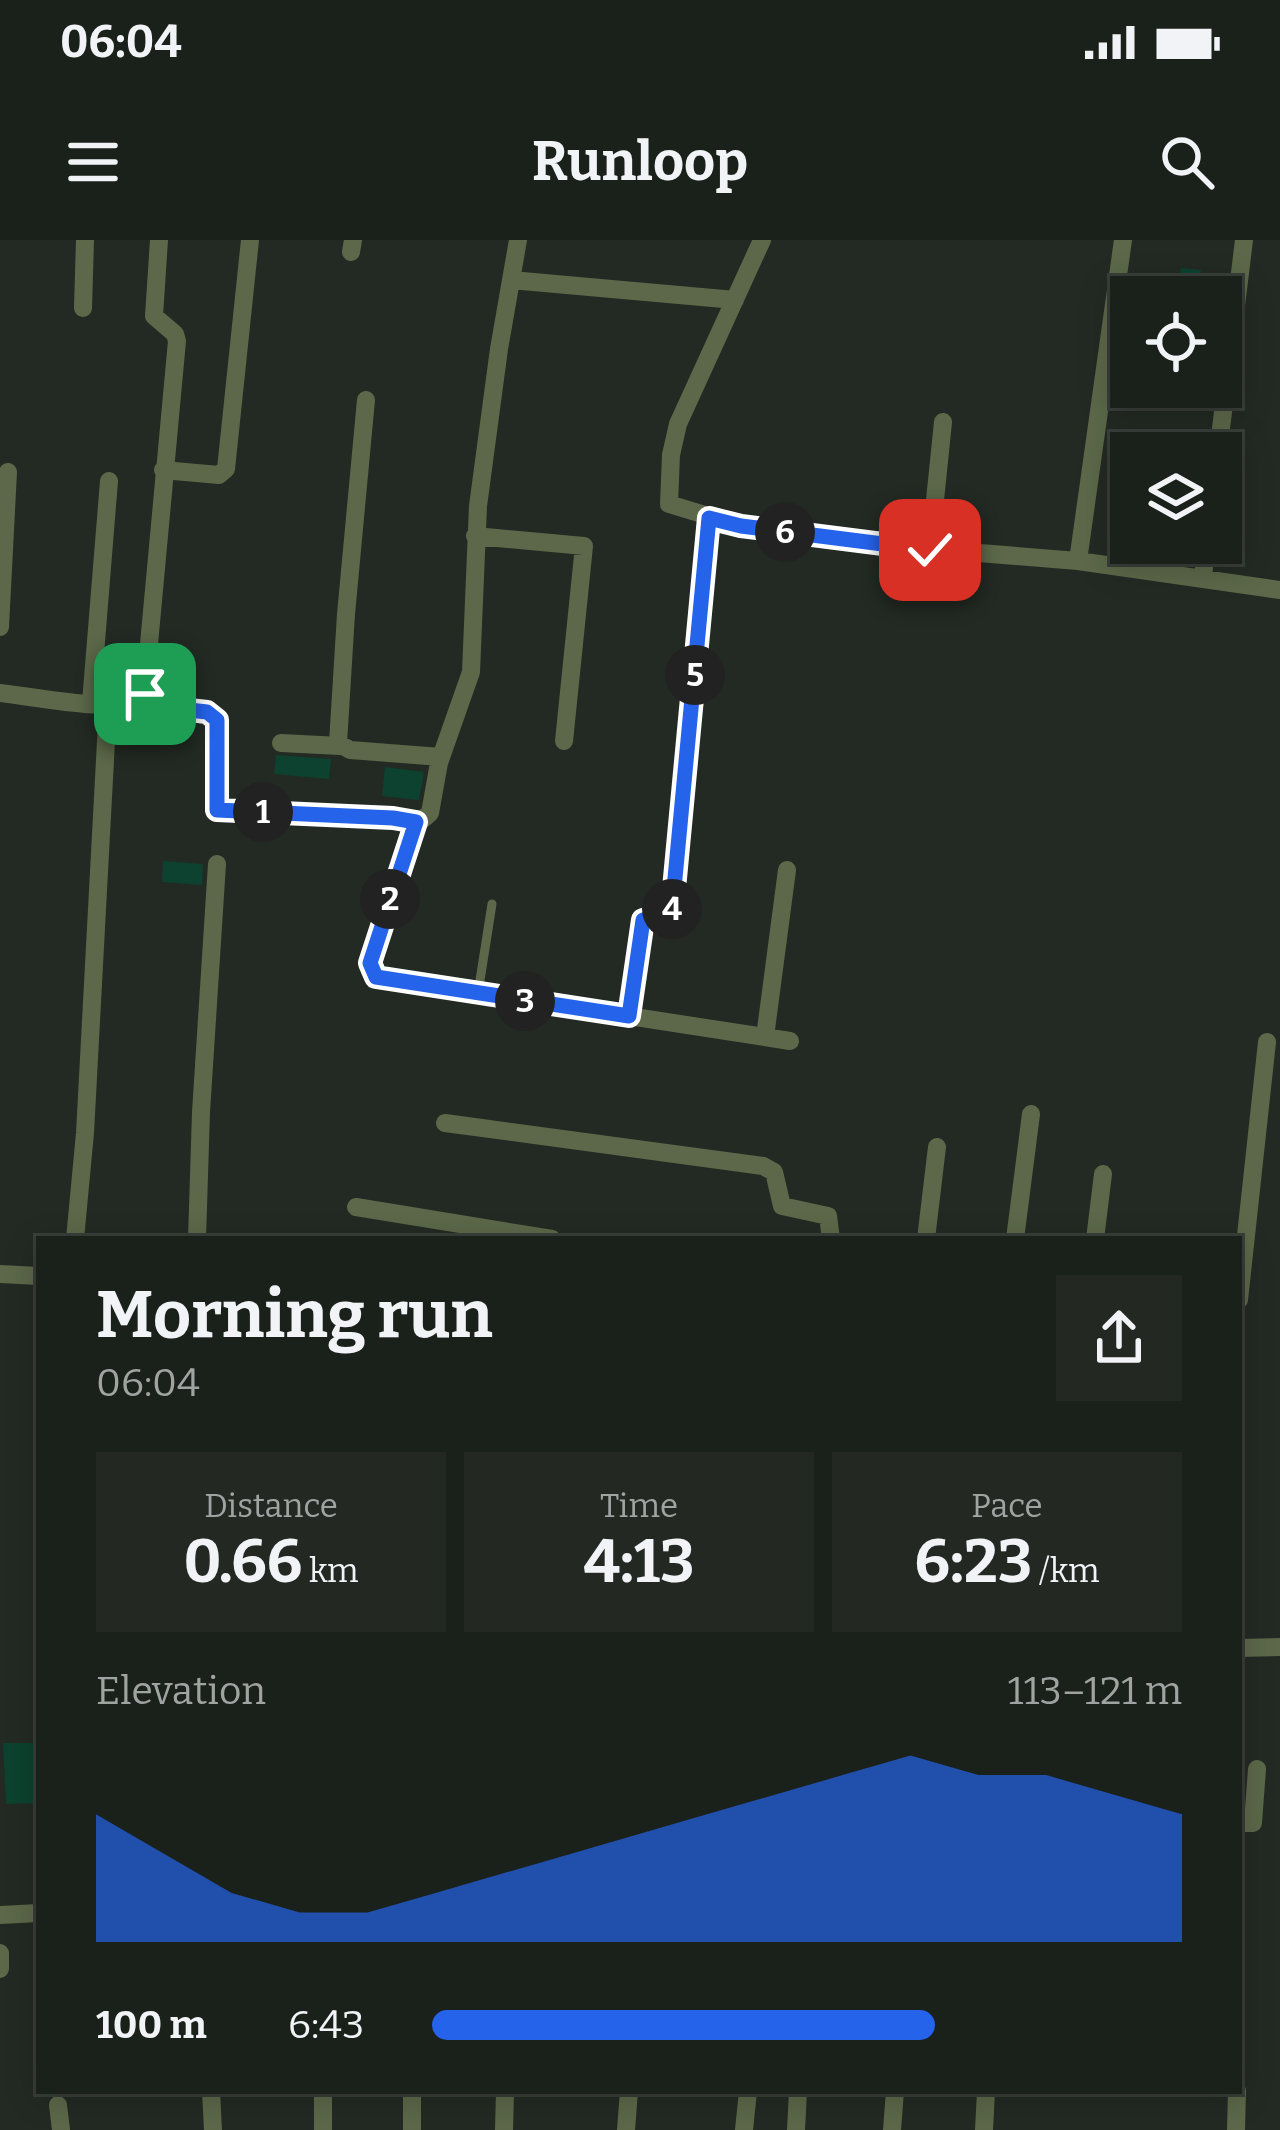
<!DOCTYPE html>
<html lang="en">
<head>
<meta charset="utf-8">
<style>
  body { margin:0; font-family:Bitter,serif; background:#232823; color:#f1f3f6; height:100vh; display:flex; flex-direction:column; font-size:45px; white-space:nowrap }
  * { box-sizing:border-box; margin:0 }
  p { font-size:39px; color:#9fa3a2 }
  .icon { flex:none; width:66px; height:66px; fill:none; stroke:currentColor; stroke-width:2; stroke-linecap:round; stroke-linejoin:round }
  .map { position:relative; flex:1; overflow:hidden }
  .sheet { position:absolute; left:36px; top:996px; width:1206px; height:858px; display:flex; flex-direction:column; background:#1a201a; border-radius:0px; box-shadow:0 6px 30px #0003,0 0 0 3px #383e39 }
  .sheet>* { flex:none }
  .controls { position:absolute; left:1110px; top:36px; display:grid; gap:24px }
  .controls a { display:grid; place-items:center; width:132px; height:132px; border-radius:0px; background:#1a201a; box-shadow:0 6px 30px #0003,0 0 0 3px #383e39; font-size:60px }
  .pin { position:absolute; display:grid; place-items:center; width:102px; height:102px; color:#fff; margin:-51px; border-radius:24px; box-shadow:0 6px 18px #0006 }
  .km { position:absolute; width:60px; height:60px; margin:-30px; border-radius:50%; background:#222; color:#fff; font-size:33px; line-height:60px; text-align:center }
  .round { display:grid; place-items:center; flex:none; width:126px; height:126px; border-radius:0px; background:#232823 }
  .headline { display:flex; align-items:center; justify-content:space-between; height:204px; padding:0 60px }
  h1 { font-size:66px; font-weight:700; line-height:90px }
  .stats { display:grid; grid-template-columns:repeat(3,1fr); gap:18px; height:204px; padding:12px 60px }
  .stats div { display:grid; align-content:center; border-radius:0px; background:#232823; text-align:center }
  .stats b { font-size:60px; font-weight:700 }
  .stats small { font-size:33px; font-weight:400 }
  .stats p { font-size:33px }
  .chart { height:336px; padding:24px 60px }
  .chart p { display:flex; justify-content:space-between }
  .chart svg { width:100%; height:216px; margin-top:12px; fill:#2563eb; opacity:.7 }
  ul { padding:0 60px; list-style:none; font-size:39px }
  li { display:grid; grid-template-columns:192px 144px 1fr; align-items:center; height:90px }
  li i { height:30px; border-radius:15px; background:#2563eb }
  .status { display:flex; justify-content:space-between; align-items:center; height:84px; padding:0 60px; background:#1a201a; direction:ltr }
  .status svg { height:33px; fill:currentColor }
  header { display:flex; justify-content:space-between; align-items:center; height:156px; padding:0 60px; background:#1a201a; font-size:54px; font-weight:700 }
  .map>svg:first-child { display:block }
  .building { fill:#0c422f }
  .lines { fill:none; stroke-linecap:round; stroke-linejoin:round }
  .lane { stroke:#5c6849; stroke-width:9 }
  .street { stroke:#5c6849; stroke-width:18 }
  .route-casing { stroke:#fff; stroke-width:24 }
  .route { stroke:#2563eb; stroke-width:15 }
</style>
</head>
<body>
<div class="status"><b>06:04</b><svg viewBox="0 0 49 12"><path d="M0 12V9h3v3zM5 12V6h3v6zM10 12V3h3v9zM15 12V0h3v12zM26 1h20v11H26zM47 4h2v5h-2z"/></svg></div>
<header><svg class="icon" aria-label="menu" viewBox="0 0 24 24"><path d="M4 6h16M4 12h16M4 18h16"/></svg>Runloop<svg class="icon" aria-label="search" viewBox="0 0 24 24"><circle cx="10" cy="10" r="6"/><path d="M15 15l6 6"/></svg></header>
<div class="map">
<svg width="1280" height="1890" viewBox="0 0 1280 1890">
  <rect width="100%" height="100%" fill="#232a23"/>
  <path class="building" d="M 1181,28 L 1201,30 L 1197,57 L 1177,55 Z
    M 276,515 L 331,519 L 329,539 L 274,534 Z
    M 385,527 L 424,532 L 419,560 L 382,556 Z
    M 163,621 L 203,624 L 202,645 L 162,642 Z
    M 3,1503 L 39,1503 L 39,1563 L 6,1564 Z"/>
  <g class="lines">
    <path class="lane" d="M 478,753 L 492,664"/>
    <path class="street" d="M 518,0 L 499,109 L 478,266 L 471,432 L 439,523 L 430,573 L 411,589 L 370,731 L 376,737 L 790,801
      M 762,0 L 678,184 L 671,215 L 669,264 L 741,286 L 930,309 L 1078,321 L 1123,0
      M 351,12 L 353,0
      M 511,40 L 735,60
      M 83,68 L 85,0
      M 366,160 L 346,374 L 338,503 L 350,510 L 441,517
      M 1218,213 L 1244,0
      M 163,230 L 219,235 L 226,229 L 250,0
      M 475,296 L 584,306 L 564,501
      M 930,309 L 943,182
      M 1078,321 L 1280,350
      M 1203,336 L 1207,303
      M 0,387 L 8,232
      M 0,453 C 30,456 123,475 144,458 L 177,101 L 175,94 L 154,76 L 159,0
      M 91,463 L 109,241
      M 136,464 L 207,472 L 215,476 L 218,485 L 214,562 L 219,571 L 393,578 L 415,582
      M 281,503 L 340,506
      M 629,775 L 643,680 L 672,670 L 709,278
      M 765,797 L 787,630
      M 445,883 L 763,926 L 774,932 L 782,966 L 828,976 L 831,999
      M 356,967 L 552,999
      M 75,999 L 85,893 L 108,464
      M 197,999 L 201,872 L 217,624
      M 926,999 L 937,907
      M 1015,999 L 1031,874
      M 1095,999 L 1103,934
      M 0,1034 L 39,1036
      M 1239,1060 L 1267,802
      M 1239,1408 L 1280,1407
      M 1239,1583 L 1253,1583 L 1257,1529
      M 0,1675 L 39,1673
      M 0,1713 L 0,1729
      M 211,1851 L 213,1890
      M 323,1851 L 323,1890
      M 412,1851 L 412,1890
      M 58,1865 L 61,1890
      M 504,1890 L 505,1851
      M 626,1890 L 629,1851
      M 744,1890 L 748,1851
      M 796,1890 L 798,1851
      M 892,1890 L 895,1851
      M 984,1890 L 986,1851
      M 1236,1890 L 1237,1851"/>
  </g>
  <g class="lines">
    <g class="route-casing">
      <path id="route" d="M 145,454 L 136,464 L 207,472 L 217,480 L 217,570 L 393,578 L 416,582 L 370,723 L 376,737 L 629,776 L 643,680 L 672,670 L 709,278 L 741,286 L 930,310"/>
    </g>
    <use href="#route" class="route"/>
  </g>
</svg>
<div class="controls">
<a><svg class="icon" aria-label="locate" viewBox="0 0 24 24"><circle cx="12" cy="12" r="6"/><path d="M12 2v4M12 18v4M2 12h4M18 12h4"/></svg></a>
<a><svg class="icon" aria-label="layers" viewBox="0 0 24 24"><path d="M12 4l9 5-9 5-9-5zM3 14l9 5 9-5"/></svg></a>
</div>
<div class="pin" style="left:145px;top:454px;background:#1e9e55"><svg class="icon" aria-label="arrive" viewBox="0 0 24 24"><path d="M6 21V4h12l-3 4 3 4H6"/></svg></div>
<div class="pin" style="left:930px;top:310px;background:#d93025"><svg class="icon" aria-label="check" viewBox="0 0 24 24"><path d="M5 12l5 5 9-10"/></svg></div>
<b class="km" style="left:263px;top:572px">1</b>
<b class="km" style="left:390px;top:659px">2</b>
<b class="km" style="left:525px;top:761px">3</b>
<b class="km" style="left:672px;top:669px">4</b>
<b class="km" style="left:695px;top:435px">5</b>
<b class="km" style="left:785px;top:292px">6</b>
<section class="sheet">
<div class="headline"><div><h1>Morning run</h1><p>06:04</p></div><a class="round"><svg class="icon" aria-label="share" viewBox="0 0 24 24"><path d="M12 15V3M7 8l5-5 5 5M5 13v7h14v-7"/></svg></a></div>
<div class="stats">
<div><p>Distance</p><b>0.66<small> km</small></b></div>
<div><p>Time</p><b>4:13</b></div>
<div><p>Pace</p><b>6:23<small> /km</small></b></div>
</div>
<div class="chart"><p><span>Elevation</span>113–121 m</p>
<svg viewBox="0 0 160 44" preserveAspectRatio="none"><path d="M0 44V18L10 26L20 34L30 38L40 38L50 34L60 30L70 26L80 22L90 18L100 14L110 10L120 6L130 10L140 10L150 14L160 18V44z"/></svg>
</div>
<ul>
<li><b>100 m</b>6:43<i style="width:67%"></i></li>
</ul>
</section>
</div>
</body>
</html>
